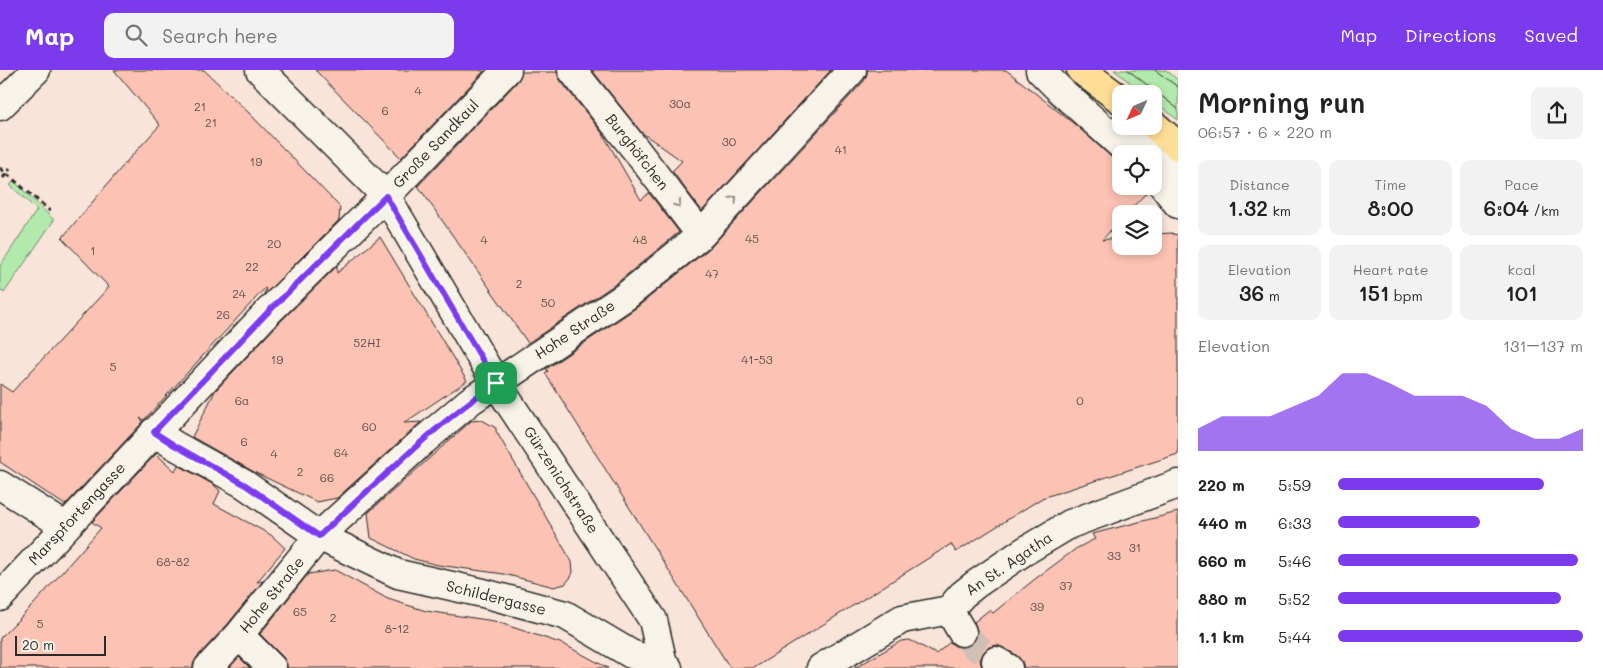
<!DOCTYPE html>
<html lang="en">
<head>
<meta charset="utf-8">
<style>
  body { margin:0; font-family:Mali,sans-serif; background:#f2f2f2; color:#222; height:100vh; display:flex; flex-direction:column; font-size:19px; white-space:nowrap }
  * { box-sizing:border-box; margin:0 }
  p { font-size:16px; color:#767676 }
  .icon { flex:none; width:28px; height:28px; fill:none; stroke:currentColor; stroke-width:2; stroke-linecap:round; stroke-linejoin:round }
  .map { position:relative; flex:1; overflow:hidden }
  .sheet { display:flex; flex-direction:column; background:#fff; width:425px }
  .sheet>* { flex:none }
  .needle { width:32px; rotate:226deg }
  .fabs { position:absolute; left:1112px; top:15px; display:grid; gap:10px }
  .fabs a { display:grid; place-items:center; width:50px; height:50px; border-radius:10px; background:#fff; box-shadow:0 2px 8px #0003; font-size:25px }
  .scale { position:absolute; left:15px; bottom:12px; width:91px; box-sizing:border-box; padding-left:5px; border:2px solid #2b2b2b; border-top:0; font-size:14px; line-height:18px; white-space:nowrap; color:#2b2b2b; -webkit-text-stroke:4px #f7f3e8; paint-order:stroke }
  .pin { position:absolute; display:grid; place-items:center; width:42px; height:42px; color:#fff; margin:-21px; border-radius:10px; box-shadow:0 2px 8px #0006 }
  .round { display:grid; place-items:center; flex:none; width:52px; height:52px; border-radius:10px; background:#f2f2f2 }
  .summary { display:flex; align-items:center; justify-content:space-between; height:85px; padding:0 20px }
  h1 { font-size:28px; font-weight:600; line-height:38px }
  .metrics { display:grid; grid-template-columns:repeat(3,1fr); gap:8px; height:85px; padding:5px 20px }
  .metrics div { display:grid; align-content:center; border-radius:10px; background:#f2f2f2; text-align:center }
  .metrics b { font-size:21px; font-weight:600 }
  .metrics small { font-size:14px; font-weight:400 }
  .metrics p { font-size:14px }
  .chart { height:140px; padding:10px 20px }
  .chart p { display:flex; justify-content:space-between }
  .chart svg { width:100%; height:90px; margin-top:5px; fill:#7c3aed; opacity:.7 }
  ul { padding:0 20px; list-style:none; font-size:16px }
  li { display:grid; grid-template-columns:80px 60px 1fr; align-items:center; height:38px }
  li i { height:12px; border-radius:6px; background:#7c3aed }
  header { display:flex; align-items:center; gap:30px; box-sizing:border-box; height:70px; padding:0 25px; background:#7c3aed; color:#fff }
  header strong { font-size:24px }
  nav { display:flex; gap:28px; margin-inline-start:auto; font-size:18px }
  .search { width:350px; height:45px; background:#f2f2f2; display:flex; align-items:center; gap:12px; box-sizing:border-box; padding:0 18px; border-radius:10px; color:#767676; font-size:19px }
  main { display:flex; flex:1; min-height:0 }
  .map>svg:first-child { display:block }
  .green { fill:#b2e9ac; stroke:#6e8a6c }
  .building { fill:#fcc2b3; stroke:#2b2b2b }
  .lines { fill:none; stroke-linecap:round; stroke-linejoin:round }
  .minor-tunnel { stroke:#cfbfb5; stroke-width:28; stroke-dasharray:28 14; stroke-linecap:butt }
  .minor-casing { stroke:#2b2b2b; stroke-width:31 }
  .major-casing { stroke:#2b2b2b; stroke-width:31 }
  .path { stroke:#2b2b2b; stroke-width:3; stroke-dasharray:5 4; stroke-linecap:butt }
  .minor { stroke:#f7f3e8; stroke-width:28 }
  .major { stroke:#fede96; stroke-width:28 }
  .tram { stroke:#2b2b2b; stroke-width:1 }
  .oneway { stroke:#918f8a }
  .route-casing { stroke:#fff; stroke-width:10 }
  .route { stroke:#7c3aed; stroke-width:6 }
  .labels { text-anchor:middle; stroke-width:4; stroke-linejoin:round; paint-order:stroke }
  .number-label { font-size:12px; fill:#5f514d }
  .street-label { font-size:15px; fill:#2b2b2b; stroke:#f7f3e8 }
</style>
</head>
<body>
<header>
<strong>Map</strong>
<div class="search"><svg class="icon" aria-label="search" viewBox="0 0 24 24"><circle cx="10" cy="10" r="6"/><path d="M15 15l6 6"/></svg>Search here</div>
<nav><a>Map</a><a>Directions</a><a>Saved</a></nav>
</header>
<main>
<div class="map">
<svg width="1178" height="598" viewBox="0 0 1178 598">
  <rect width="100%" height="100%" fill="#f8e4d8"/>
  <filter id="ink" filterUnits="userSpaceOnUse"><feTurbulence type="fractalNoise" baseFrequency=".02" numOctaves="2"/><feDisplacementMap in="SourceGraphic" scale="10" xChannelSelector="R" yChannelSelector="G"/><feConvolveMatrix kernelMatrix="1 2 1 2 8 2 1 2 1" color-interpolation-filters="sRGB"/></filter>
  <g filter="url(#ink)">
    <path class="green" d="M 1114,0 L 1166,0 L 1178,10 L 1178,50 L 1154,31 L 1154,24 L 1145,24 Z
      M 14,111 L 54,150 L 4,223 L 0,219 L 0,196 L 37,140 L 10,115 Z"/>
    <path class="building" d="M 114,0 L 204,0 L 250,44 L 340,137 L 339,150 L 263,226 L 266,219 L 265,218 L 144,350 L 140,348 L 143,352 L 65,435 L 0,392 L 0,314 L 12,322 L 109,217 L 62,168 L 128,90 L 160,55 Z
      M 315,0 L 477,0 L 484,1 L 401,88 Z
      M 592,0 L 831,0 L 702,141 L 672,101 L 682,91 L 641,62 Z
      M 867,0 L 1006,0 L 1078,57 L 1121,96 L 1121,116 L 1144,116 L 1148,121 L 1126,144 L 1121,144 L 1121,149 L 1102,170 L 1121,167 L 1121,176 L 1154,176 L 1154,164 L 1172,163 L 1173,164 L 1178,165 L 1178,384 L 1042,428 L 956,482 L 951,474 L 754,598 L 730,598 L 545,303 L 548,301 L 546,299 L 636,238 L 711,177 L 864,11 L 867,4 Z
      M 522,2 L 557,2 L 560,10 L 603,64 L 641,130 L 649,123 L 679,162 L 617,213 L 528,273 L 418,116 L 518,11 Z
      M 380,167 L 467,311 L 404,353 L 421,352 L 337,428 L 317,432 L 256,403 L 192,367 L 215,321 L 278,254 L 337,196 L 337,203 Z
      M 482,350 L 496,358 L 496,361 L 572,492 L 573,502 L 571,507 L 565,514 L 554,517 L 504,504 L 438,495 L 414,489 L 371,468 L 368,443 L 471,351 Z
      M 156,384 L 175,401 L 178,395 L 214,415 L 220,421 L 214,434 L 271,465 L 285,478 L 257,512 L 263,511 L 227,555 L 197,587 L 193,594 L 193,598 L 0,598 L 0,568 L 34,534 L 101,458 L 92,452 Z
      M 1178,442 L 1178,598 L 1024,598 L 1022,591 L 1016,585 L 1004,578 L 997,575 L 989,577 L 983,583 L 980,590 L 982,598 L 855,598 L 901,571 L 909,570 L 914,572 L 936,584 L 950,572 L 955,576 L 962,578 L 970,576 L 975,570 L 978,562 L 974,552 L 989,540 L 993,543 L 1035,509 L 1077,478 L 1095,469 L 1092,464 Z
      M 335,500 L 388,529 L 426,541 L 494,551 L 563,574 L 608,598 L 287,598 L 287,594 L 283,587 L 260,564 L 308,504 Z
      M 239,587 L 250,598 L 229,598 Z"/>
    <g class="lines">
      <path class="minor-tunnel" d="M 962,562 L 976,577 L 996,591"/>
      <g class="minor-casing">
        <path id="minor" d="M 260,0 L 386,126 L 496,313 L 653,550 L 663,594
          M 572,0 L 636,80 L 701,165
          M 1040,0 L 1062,22 L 1131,84
          M 0,36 L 36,0
          M 1124,56 L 1178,102
          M 1154,104 L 1178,134
          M 154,362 L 174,375 L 244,414 L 319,466 L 398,504 L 483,523 L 565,545 L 631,584 L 663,594 L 668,598
          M 0,415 L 65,456
          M 0,527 L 267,243 L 386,126 L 507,0
          M 949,540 L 962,562
          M 239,565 L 272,598
          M 996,591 L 1008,598
          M 208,598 L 239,565 L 319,466 L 423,371 L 470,331 L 626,226 L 701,165 L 852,0
          M 821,598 L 902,549 L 949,540 L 962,525 L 976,514 L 1023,482 L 1070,454 L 1178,414"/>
      </g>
      <g class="major-casing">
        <path id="major" d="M 1081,0 L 1121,30
          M 1154,55 L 1178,76"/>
      </g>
      <path class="path" d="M 0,98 L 50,141
        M 3,108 L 10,99"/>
      <use href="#minor" class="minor"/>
      <use href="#major" class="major"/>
      <path class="tram" d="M 1128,0 L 1178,39
        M 1155,0 L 1178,17"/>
    </g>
    <defs><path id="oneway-chevron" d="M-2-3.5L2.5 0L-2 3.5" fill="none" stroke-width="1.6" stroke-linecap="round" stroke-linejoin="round" transform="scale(1.25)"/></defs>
    <g class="oneway">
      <use href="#oneway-chevron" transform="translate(734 129) rotate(-48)"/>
      <use href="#oneway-chevron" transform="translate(678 134) rotate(52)"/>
    </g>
  </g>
  <g class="lines" filter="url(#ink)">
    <g class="route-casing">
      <path id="route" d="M 386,126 L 496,313 C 432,357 376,414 319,466 L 244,414 L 174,375 L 154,362 L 267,243 Z"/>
    </g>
    <use href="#route" class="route"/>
  </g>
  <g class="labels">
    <g class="number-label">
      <text x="418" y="25">4</text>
      <text x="680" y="38">30a</text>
      <text x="200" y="41">21</text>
      <text x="385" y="45">6</text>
      <text x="211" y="57">21</text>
      <text x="729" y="76">30</text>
      <text x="841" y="84">41</text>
      <text x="256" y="96">19</text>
      <text x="752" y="173">45</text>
      <text x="484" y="174">4</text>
      <text x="640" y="174">48</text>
      <text x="274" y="178">20</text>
      <text x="93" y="185">1</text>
      <text x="252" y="201">22</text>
      <text x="712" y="208">47</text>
      <text x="519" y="218">2</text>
      <text x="239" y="228">24</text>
      <text x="548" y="237">50</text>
      <text x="223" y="249">26</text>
      <text x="367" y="277">52HI</text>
      <text x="277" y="294">19</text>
      <text x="757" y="294">41-53</text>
      <text x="113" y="301">5</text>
      <text x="242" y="335">6a</text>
      <text x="1080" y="335">0</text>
      <text x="369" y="361">60</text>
      <text x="244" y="376">6</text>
      <text x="341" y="387">64</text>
      <text x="274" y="388">4</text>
      <text x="300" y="406">2</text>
      <text x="327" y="412">66</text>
      <text x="1135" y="482">31</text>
      <text x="1114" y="490">33</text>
      <text x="173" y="496">68-82</text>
      <text x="1066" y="520">37</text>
      <text x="1037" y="541">39</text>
      <text x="300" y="546">65</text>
      <text x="333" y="552">2</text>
      <text x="40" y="558">5</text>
      <text x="397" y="563">8-12</text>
    </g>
    <g class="street-label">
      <text transform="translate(436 74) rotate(-46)" y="5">Große Sandkaul</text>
      <text transform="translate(637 82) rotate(52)" y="5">Burghöfchen</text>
      <text transform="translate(575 260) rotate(-34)" y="5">Hohe Straße</text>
      <text transform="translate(561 410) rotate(57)" y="5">Gürzenichstraße</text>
      <text transform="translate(77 444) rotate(-47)" y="5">Marspfortengasse</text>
      <text transform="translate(1009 494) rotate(-34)" y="5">An St. Agatha</text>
      <text transform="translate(272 525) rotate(-51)" y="5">Hohe Straße</text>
      <text transform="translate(496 528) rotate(14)" y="5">Schildergasse</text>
    </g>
  </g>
</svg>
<div class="fabs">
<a><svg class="needle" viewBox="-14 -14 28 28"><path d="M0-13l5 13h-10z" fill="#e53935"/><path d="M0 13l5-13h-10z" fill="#767676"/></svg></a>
<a><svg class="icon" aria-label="locate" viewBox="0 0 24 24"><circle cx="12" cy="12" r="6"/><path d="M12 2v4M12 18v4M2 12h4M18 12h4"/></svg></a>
<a><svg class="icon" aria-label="layers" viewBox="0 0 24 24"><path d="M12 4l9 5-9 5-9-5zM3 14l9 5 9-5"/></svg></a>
</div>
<div class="scale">20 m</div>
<div class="pin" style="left:496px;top:313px;background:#1e9e55"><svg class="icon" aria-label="arrive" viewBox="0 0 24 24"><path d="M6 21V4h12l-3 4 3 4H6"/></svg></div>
</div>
<section class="sheet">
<div class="summary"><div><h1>Morning run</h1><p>06:57 · 6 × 220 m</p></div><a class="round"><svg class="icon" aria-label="share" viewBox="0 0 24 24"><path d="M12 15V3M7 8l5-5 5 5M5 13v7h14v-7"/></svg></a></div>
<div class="metrics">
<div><p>Distance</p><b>1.32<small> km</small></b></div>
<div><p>Time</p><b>8:00</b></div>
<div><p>Pace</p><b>6:04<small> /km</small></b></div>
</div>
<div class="metrics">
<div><p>Elevation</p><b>36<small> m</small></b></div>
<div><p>Heart rate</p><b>151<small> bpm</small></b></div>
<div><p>kcal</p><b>101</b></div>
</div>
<div class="chart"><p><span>Elevation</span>131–137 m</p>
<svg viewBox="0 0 160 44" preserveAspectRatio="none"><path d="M0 44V33L10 27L20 27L30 27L40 22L50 17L60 6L70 6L80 11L90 17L100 17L110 17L120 22L130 33L140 38L150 38L160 33V44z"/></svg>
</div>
<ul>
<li><b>220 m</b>5:59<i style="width:84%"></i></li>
<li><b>440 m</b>6:33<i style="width:58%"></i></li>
<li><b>660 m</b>5:46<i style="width:98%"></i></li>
<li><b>880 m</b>5:52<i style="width:91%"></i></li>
<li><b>1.1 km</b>5:44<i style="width:100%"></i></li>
</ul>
</section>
</main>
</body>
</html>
